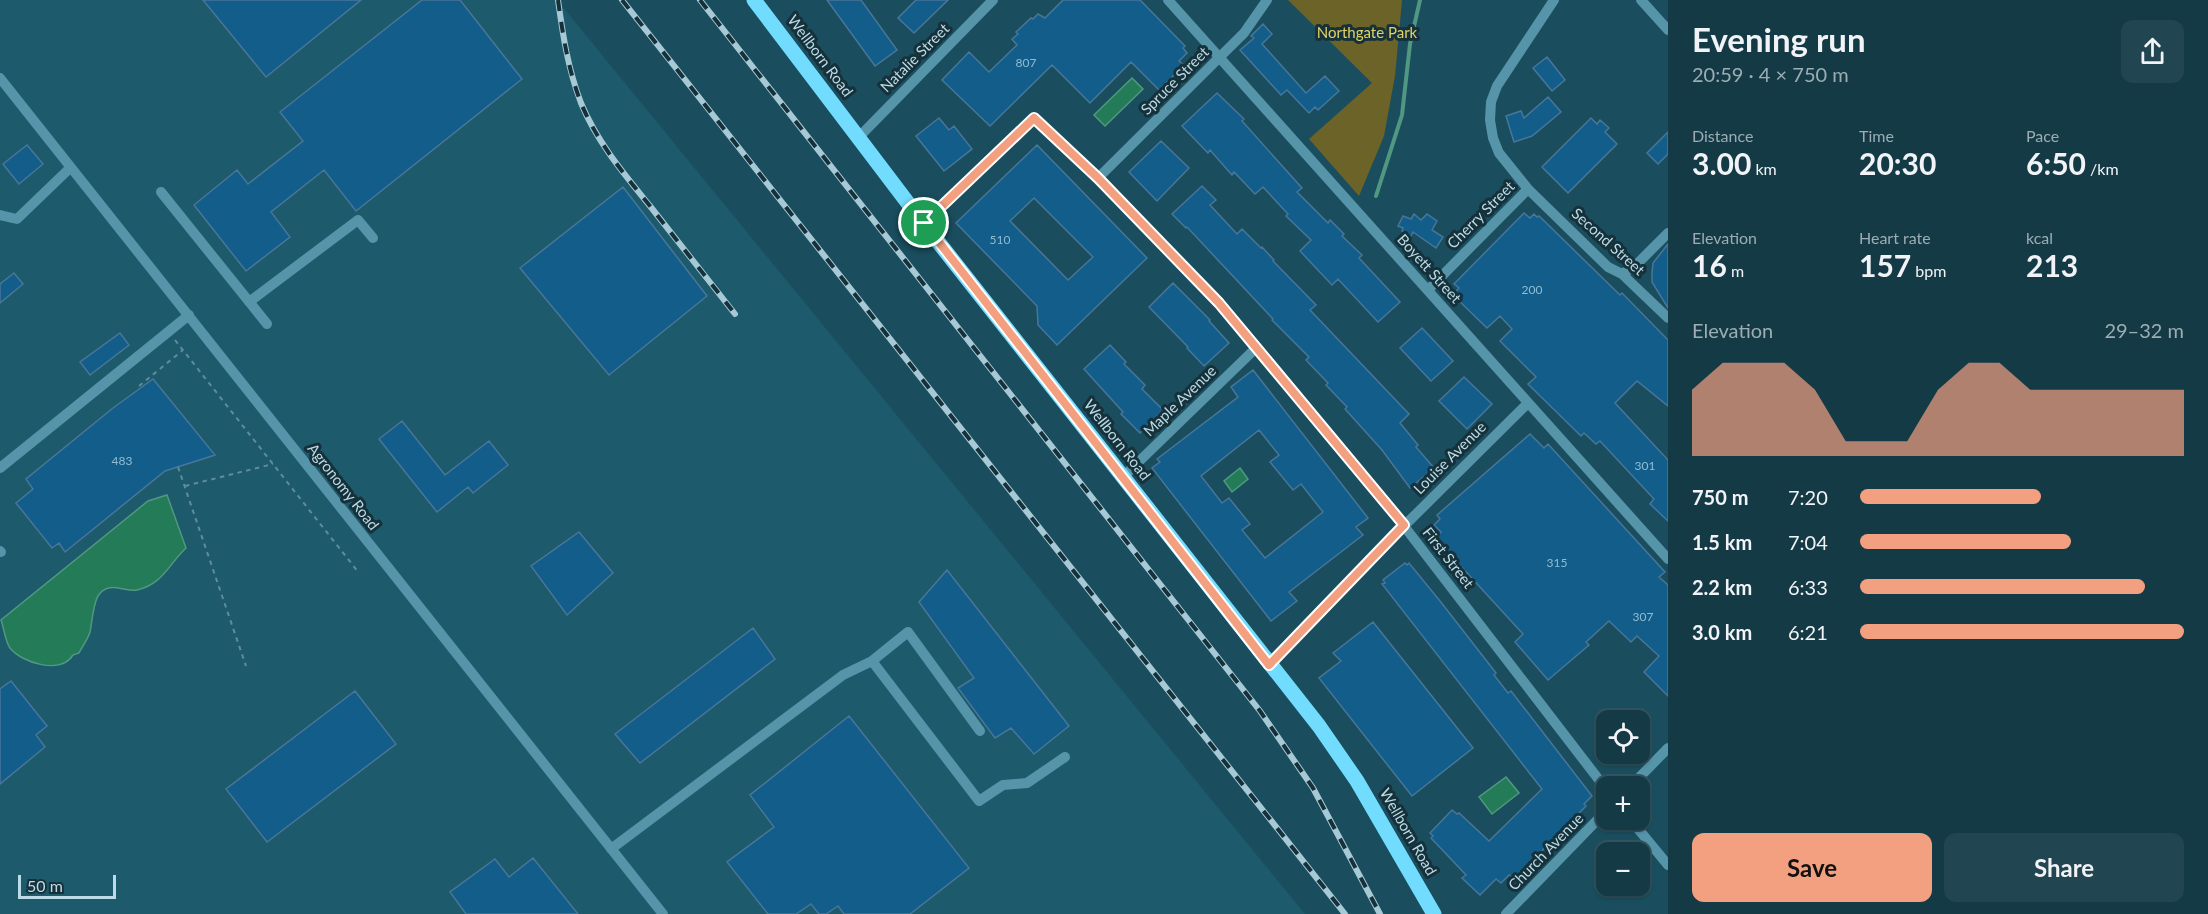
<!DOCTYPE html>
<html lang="en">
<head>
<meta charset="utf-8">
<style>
  body { margin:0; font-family:Lato,sans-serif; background:#214551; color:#f1f3f6; height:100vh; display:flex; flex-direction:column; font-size:22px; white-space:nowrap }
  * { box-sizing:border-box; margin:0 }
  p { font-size:20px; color:#9dadb3 }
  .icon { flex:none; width:33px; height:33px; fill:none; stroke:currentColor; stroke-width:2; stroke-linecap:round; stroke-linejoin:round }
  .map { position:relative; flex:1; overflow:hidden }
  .sheet { display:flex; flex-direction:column; background:#143a46; width:540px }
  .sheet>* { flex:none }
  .buttons { position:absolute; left:1596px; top:710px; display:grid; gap:12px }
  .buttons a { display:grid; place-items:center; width:54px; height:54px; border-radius:12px; background:#143a46; box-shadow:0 2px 4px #0004,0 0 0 2px #33545f; font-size:30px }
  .scale { position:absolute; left:18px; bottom:15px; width:98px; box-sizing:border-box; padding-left:6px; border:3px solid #bbdbe7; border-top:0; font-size:16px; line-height:21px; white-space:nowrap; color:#bbdbe7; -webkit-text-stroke:4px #16313a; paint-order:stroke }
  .pin { position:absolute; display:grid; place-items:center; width:51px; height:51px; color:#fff; margin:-26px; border:3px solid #fff; border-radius:50%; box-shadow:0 2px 6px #0007 }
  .round { display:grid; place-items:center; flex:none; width:63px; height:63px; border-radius:12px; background:#214551 }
  .overview { display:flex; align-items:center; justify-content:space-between; height:102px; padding:0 24px }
  h1 { font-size:33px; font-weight:700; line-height:45px }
  .metrics { display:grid; grid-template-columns:repeat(3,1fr); gap:9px; height:102px; padding:6px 24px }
  .metrics div { display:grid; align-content:center }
  .metrics b { font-size:30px; font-weight:700 }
  .metrics small { font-size:16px; font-weight:400 }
  .metrics p { font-size:16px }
  .chart { height:168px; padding:12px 24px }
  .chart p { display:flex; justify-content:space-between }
  .chart svg { width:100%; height:108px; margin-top:6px; fill:#f2a080; opacity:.7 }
  .action { display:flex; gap:12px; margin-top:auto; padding:12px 24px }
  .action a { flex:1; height:69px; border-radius:12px; background:#f2a080; color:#111; font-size:24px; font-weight:700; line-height:69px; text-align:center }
  .action a+a { background:#214551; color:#f1f3f6 }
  ul { padding:0 24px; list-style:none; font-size:20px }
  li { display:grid; grid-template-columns:96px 72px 1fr; align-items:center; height:45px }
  li i { height:15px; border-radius:8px; background:#f2a080 }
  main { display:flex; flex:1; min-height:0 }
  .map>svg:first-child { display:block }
  .built { fill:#1d5a6c }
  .green { fill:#6b6327 }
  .water { fill:#237b57; stroke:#519882; stroke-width:1.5 }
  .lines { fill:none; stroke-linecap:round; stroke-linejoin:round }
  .stream { stroke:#519882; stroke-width:4 }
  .building { fill:#125d8a; stroke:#487699; stroke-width:1.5; fill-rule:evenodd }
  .path { stroke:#608c9a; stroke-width:2; stroke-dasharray:4.5 4.5; stroke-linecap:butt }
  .minor { stroke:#5594a9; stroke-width:10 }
  .major { stroke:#72dcfe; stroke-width:15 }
  .rail-casing { stroke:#a7c9d6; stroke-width:6 }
  .rail { stroke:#16313a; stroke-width:4; stroke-dasharray:11; stroke-linecap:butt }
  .route-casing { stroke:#fff; stroke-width:12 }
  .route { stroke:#f2a080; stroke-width:8 }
  .labels { text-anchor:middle; stroke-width:6; stroke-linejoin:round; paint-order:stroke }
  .number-label { font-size:12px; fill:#91bcd0 }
  .park-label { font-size:15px; fill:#e0d265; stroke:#16313a }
  .street-label { font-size:15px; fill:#bbdbe7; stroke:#16313a }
</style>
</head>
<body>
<main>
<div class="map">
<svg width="1668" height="914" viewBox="0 0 1668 914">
  <rect width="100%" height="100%" fill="#1a4e5e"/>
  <path class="built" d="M 0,0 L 557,0 L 1305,914 L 0,914 Z"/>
  <path class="green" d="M 1288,0 L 1402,0 L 1395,76 L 1384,136 L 1359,196 L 1309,139 L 1372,83 Z"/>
  <path class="water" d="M 1132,78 L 1143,89 L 1105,126 L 1094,115 Z
    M 1240,468 L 1248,479 L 1232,492 L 1224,481 Z
    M 167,495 L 186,548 C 168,565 163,584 137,590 C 124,592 108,580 98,596 C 93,604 92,623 90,632 C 88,639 82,647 79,653 L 73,655 C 61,675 22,663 10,648 C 5,641 4,628 1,620 L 148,501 Z
    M 1506,777 L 1519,793 L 1492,814 L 1479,797 Z"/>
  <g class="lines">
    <path class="stream" d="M 1376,196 L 1402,115 L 1410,44 L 1420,0"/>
  </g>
  <path class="building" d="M 203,0 L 361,0 L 266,77 Z
    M 422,0 L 460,0 L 522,79 L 356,211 L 324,170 L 271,212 L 290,237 L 246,271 L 194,205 L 237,170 L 248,184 L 303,141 L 280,112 Z
    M 827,0 L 861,0 L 897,50 L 875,66 Z
    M 916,0 L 948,0 L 914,33 L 898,18 Z
    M 1063,0 L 1140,0 L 1185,46 L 1183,48 L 1187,53 L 1179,61 L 1184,65 L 1159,90 L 1131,62 L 1090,103 L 1052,65 L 990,126 L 942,80 L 969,52 L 989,72 L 1017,45 L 1012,39 L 1018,34 L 1016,32 L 1031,18 L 1033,19 L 1038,14 L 1045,18 Z
    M 1263,24 L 1272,34 L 1262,44 L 1306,93 L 1325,76 L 1339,91 L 1318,110 L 1315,107 L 1309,113 L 1287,90 L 1281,95 L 1240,50 L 1254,38 L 1251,36 Z
    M 1547,57 L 1565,80 L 1552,91 L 1533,68 Z
    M 1217,93 L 1244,119 L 1242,121 L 1302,188 L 1297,192 L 1328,223 L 1330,220 L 1344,234 L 1342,236 L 1362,255 L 1359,258 L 1400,302 L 1378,322 L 1338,279 L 1332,285 L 1300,251 L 1311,240 L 1286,216 L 1288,214 L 1263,187 L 1255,194 L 1234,172 L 1232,175 L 1210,150 L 1208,153 L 1182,126 Z
    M 1548,97 L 1561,112 L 1532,136 L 1514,142 L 1506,116 L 1521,111 L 1524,118 Z
    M 939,118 L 949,130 L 954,126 L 972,149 L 944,171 L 916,136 Z
    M 1591,118 L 1597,124 L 1600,120 L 1609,128 L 1605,132 L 1617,144 L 1568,193 L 1542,167 Z
    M 1668,132 L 1668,154 L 1658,164 L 1647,153 Z
    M 1161,141 L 1189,168 L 1157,201 L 1129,172 Z
    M 27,145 L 43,164 L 19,184 L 3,164 Z
    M 1037,145 L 1147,258 L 1057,345 L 1038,325 L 1037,306 L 956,223 ZM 1034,198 L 1093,257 L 1068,280 L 1010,221 Z
    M 1202,186 L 1216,200 L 1210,205 L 1237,234 L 1242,229 L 1261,248 L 1262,247 L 1274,260 L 1273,261 L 1316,305 L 1310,310 L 1409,414 L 1400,423 L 1418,445 L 1416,447 L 1434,468 L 1410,488 L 1382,450 L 1345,409 L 1347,407 L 1326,385 L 1328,383 L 1306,360 L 1309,357 L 1272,320 L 1273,319 L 1187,227 L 1186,228 L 1172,214 Z
    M 623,187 L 707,296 L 609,375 L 520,268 Z
    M 1524,213 L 1530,218 L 1534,214 L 1537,217 L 1539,216 L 1620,295 L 1622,293 L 1668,340 L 1668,406 L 1637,381 L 1615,403 L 1668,460 L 1668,521 L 1650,504 L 1654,499 L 1600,441 L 1596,444 L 1584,433 L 1581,436 L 1528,384 L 1536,377 L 1500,341 L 1512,329 L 1500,316 L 1487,328 L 1455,297 L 1457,295 L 1454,293 L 1459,288 L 1454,284 Z
    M 1414,214 L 1421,220 L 1427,214 L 1437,221 L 1432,230 L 1443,237 L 1436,248 L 1413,232 L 1411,236 L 1402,231 L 1403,228 L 1398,226 L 1403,216 L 1411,219 Z
    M 1668,244 L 1668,308 L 1652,282 L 1652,273 L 1653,263 Z
    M 14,273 L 23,284 L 0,303 L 0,284 Z
    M 1173,283 L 1210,320 L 1209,321 L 1229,343 L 1204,366 L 1187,348 L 1188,347 L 1149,307 Z
    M 1422,328 L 1453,361 L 1431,381 L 1400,348 Z
    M 120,333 L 129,345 L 90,375 L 80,362 Z
    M 1110,345 L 1126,362 L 1124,364 L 1145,385 L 1142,389 L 1163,410 L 1140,433 L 1121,414 L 1123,412 L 1084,369 Z
    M 1253,370 L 1368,518 L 1356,527 L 1363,535 L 1289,592 L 1297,601 L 1271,621 L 1152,468 L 1160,462 L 1157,459 L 1238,397 L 1231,387 ZM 1259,430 L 1279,455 L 1270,462 L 1293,490 L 1301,484 L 1323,512 L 1265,558 L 1242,530 L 1250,524 L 1229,498 L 1222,503 L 1201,476 Z
    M 1464,377 L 1492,404 L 1467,429 L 1439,401 Z
    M 153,379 L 215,455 L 165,471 L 65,552 L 59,543 L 52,548 L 16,503 L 33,489 L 26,479 L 113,408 Z
    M 402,421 L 445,475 L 489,441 L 508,465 L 473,493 L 468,487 L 437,512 L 379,439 Z
    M 1530,434 L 1544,448 L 1548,444 L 1665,572 L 1659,577 L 1668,585 L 1668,696 L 1644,672 L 1659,656 L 1637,636 L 1631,642 L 1609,621 L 1586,642 L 1589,645 L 1548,680 L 1515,642 L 1523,634 L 1435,538 L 1441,532 L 1434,525 L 1440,519 L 1437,515 Z
    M 579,532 L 613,573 L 567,615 L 531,566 Z
    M 1405,563 L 1407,565 L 1409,563 L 1440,601 L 1496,673 L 1494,675 L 1508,693 L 1511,691 L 1592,796 L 1584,804 L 1586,806 L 1518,875 L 1516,873 L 1512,877 L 1509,875 L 1501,883 L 1496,879 L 1480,895 L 1462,878 L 1466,875 L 1431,838 L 1433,836 L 1430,833 L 1452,810 L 1457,814 L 1459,813 L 1489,841 L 1542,789 L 1382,584 L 1385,583 L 1383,580 Z
    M 947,570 L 1069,726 L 1034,754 L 1011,728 L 995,738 L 958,688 L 974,678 L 919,602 Z
    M 1373,622 L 1473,748 L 1412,796 L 1319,678 L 1341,661 L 1333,653 Z
    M 753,628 L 775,659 L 640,763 L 615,734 Z
    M 11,681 L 47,726 L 36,735 L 45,747 L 0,784 L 0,689 Z
    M 355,691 L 396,744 L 267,842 L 226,789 Z
    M 849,716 L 969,868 L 910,914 L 844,914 L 838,906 L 826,914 L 819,914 L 811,904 L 796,914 L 768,914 L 727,862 L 774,827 L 750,795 Z
    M 533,858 L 578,914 L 466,914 L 450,892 L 495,859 L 509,877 Z"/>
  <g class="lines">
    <path class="path" d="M 175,340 L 359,573
      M 139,386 L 183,350
      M 178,467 L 246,666
      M 185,486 L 273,464"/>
    <path class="minor" d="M 1168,0 L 1668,559
      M 1554,0 L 1497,86 L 1491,102 L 1490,120 L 1493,138 L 1499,153 L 1528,189 L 1608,267 L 1622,274 L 1668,318
      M 1641,0 L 1668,30
      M 0,78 L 663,914
      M 859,137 L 993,0
      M 1098,178 L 1244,33 L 1267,0
      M 161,192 L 267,324
      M 0,215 L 17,219 L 70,168
      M 924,223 L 1034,118 L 1098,178 L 1219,303 L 1257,347 L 1404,526 L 1606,789
      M 1622,274 L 1635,266 L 1668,233
      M 1428,290 L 1528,189
      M 249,302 L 358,220 L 373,238
      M 0,468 L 189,315
      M 1123,477 L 1257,347
      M 0,551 L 1,552
      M 872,661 L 908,632 L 980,731
      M 1269,665 L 1404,526 L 1528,403
      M 1631,786 L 1668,748
      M 1630,819 L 1668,865
      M 611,849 L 843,675 L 872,661 L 979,801 L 1003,785 L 1027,783 L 1065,757
      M 1506,914 L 1606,811"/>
    <path class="major" d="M 754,0 L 917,215 L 1319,726 L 1357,781 L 1434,914"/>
    <g class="rail-casing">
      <path id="rail" d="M 558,0 C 563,36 568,69 581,103 C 597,142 624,174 650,206 C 678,242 707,278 735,314
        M 622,0 L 1345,914
        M 700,0 L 1260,711 L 1313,788 L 1380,914"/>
    </g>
    <use href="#rail" class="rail"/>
  </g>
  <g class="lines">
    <g class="route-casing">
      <path id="route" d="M 1034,118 L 1098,178 L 1219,303 L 1404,525 L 1269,665 L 924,223 Z"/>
    </g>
    <use href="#route" class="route"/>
  </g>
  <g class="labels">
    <g class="number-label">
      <text x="1026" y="67">807</text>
      <text x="1000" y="244">510</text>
      <text x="1532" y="294">200</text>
      <text x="122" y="465">483</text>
      <text x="1645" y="470">301</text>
      <text x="1557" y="567">315</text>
      <text x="1643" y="621">307</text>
    </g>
    <g class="park-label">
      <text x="1367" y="38">Northgate Park</text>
    </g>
    <g class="street-label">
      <text transform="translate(820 56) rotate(53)" y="5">Wellborn Road</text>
      <text transform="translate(915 58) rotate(-45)" y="5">Natalie Street</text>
      <text transform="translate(1175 81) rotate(-45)" y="5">Spruce Street</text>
      <text transform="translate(1481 215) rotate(-45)" y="5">Cherry Street</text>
      <text transform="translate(1608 242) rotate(42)" y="5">Second Street</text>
      <text transform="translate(1429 269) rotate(48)" y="5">Boyett Street</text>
      <text transform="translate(1180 401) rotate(-44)" y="5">Maple Avenue</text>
      <text transform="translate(1117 440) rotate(52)" y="5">Wellborn Road</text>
      <text transform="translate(1450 458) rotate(-45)" y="5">Louise Avenue</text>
      <text transform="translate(343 487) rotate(52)" y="5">Agronomy Road</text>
      <text transform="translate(1448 558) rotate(52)" y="5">First Street</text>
      <text transform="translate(1408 832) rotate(60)" y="5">Wellborn Road</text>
      <text transform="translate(1546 852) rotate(-46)" y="5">Church Avenue</text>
    </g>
  </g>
</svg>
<div class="buttons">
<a><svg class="icon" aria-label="locate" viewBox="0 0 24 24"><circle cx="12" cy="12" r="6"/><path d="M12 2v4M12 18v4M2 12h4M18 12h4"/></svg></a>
<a>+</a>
<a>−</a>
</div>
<div class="scale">50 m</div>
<div class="pin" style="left:924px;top:223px;background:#1e9e55"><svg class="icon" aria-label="arrive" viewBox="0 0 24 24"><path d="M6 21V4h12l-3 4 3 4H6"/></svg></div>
</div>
<section class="sheet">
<div class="overview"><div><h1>Evening run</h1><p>20:59 · 4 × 750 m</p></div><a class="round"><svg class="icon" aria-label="share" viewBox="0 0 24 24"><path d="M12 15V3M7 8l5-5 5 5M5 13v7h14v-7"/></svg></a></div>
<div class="metrics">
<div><p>Distance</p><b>3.00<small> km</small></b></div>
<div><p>Time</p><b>20:30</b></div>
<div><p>Pace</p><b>6:50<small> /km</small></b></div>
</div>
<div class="metrics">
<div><p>Elevation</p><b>16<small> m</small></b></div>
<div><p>Heart rate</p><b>157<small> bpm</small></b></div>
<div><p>kcal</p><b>213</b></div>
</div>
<div class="chart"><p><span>Elevation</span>29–32 m</p>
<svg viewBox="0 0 160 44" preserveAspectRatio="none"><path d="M0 44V17L10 6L20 6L30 6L40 17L50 38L60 38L70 38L80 17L90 6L100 6L110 17L120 17L130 17L140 17L150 17L160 17V44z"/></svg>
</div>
<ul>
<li><b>750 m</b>7:20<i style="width:56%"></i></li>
<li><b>1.5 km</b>7:04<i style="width:65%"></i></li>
<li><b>2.2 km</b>6:33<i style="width:88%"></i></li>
<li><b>3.0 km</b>6:21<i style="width:100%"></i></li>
</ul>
<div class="action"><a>Save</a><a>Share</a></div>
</section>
</main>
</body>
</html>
